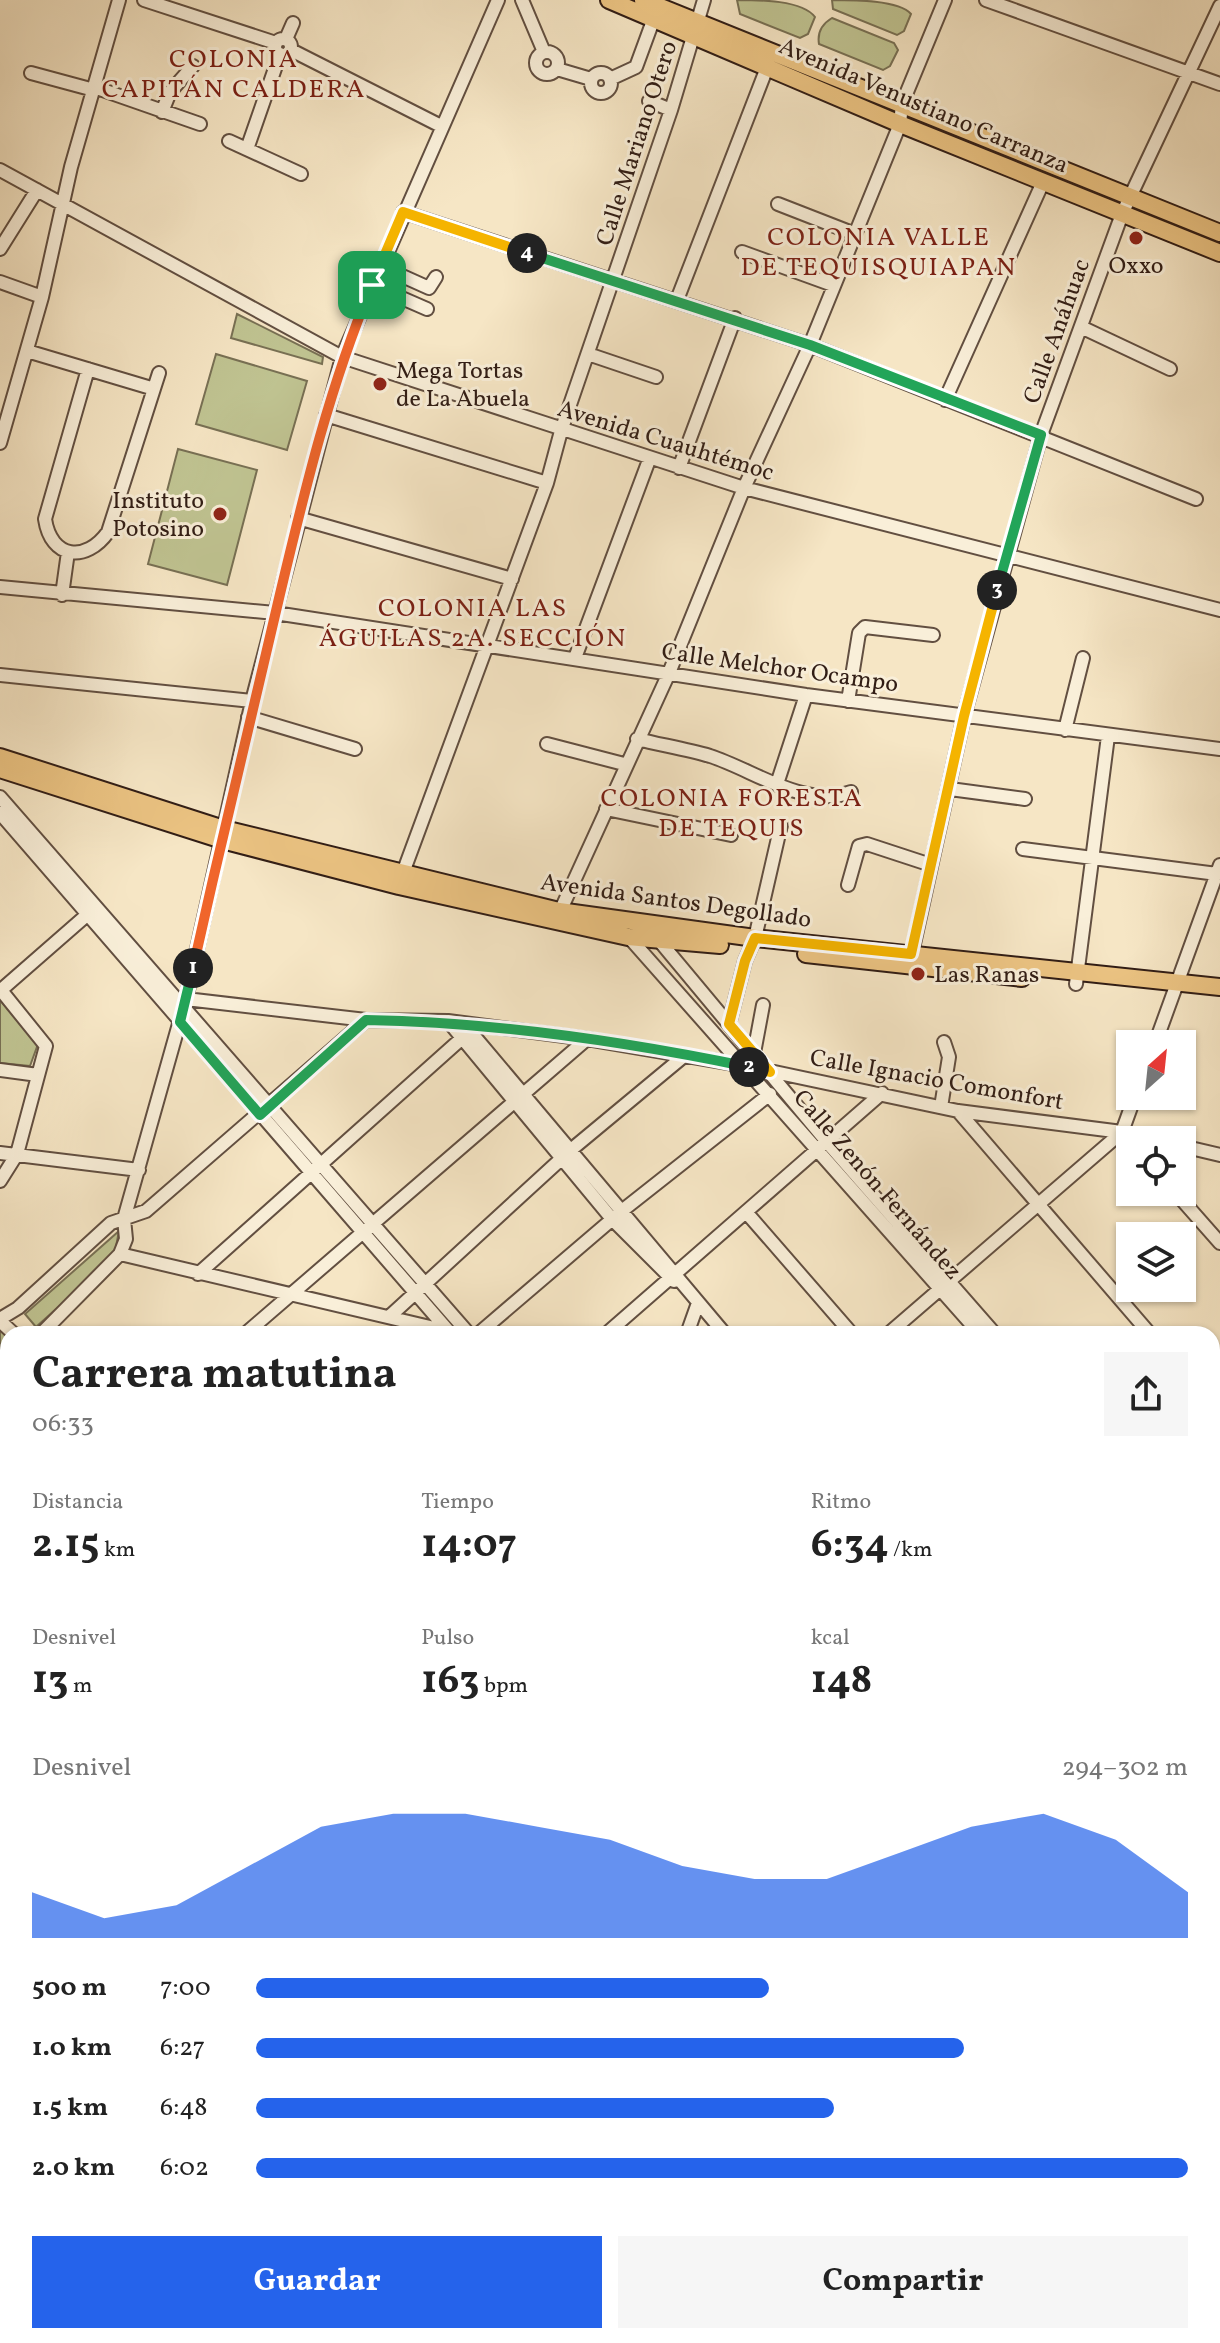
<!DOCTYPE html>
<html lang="es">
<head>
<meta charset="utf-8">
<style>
  body { margin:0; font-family:Vollkorn,serif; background:#f6f6f6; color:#222; height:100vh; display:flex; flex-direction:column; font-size:30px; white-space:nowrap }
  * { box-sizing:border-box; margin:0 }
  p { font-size:26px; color:#767676 }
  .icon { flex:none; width:44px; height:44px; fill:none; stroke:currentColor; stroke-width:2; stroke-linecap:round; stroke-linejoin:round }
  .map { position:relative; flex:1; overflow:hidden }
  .details { position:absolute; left:0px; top:1326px; width:1220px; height:1018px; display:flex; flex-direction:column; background:#fff; border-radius:24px 24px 0 0; box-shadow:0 2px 6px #0004 }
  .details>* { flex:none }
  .needle { width:52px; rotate:27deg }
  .controls { position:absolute; left:1116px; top:1030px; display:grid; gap:16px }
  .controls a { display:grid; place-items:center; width:80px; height:80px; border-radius:0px; background:#fff; box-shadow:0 2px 6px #0004; font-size:40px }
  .pin { position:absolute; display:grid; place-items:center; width:68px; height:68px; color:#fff; margin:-34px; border-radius:16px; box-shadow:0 4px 12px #0006 }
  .km { position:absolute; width:40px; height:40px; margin:-20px; border-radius:50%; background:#222; color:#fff; font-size:22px; line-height:40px; text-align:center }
  .round { display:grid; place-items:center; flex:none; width:84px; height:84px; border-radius:0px; background:#f6f6f6 }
  .headline { display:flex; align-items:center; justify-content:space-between; height:136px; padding:0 32px }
  h1 { font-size:44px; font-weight:700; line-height:60px }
  .metrics { display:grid; grid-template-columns:repeat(3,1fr); gap:12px; height:136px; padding:8px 32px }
  .metrics div { display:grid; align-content:center }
  .metrics b { font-size:40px; font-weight:700 }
  .metrics small { font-size:22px; font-weight:400 }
  .metrics p { font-size:22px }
  .chart { height:224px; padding:16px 32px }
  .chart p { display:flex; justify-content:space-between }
  .chart svg { width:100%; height:144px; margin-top:8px; fill:#2563eb; opacity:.7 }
  .button { display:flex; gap:16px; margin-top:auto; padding:16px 32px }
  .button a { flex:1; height:92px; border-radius:0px; background:#2563eb; color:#fff; font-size:32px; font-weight:700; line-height:92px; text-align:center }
  .button a+a { background:#f6f6f6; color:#222 }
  ul { padding:0 32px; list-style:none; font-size:26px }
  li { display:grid; grid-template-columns:128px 96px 1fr; align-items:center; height:60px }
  li i { height:20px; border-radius:10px; background:#2563eb }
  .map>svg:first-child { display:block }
  .green { fill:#c0c492; stroke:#787054; stroke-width:2 }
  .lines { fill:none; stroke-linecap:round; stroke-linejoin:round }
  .minor-casing { stroke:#624f41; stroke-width:16 }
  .major-casing { stroke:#311d15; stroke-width:20 }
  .minor { stroke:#f9efd9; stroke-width:12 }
  .major { stroke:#ebc382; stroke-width:16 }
  .split-1-casing { stroke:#fff; stroke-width:16 }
  .split-2-casing { stroke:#fff; stroke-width:16 }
  .split-3-casing { stroke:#fff; stroke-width:16 }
  .split-4-casing { stroke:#fff; stroke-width:16 }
  .split-5-casing { stroke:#fff; stroke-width:16 }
  .split-1 { stroke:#f0652b; stroke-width:10 }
  .split-2 { stroke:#22a559; stroke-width:10 }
  .split-3 { stroke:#f5b400; stroke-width:10 }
  .split-4 { stroke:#22a559; stroke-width:10 }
  .split-5 { stroke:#f5b400; stroke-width:10 }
  .poi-dot { fill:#8f2418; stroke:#f9efd9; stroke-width:3 }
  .labels { text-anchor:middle; stroke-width:6; stroke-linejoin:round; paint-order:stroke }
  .street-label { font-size:24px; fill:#311d15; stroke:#f9efd9 }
  .poi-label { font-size:24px; fill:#311d15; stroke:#f9efd9; text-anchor:start }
  .neighbourhood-label { font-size:26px; letter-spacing:2px; fill:#7a1f14; stroke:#f9efd9 }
</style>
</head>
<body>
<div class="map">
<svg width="1220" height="2343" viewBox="0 0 1220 2343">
  <rect width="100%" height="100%" fill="#f6e6c5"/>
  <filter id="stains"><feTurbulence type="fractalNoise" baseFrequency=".0025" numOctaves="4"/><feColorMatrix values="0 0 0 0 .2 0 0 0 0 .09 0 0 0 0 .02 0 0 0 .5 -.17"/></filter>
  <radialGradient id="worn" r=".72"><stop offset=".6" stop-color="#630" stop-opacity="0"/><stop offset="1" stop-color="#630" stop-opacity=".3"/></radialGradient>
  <path class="green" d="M 737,0 C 760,0 802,0 815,17 L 808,34 L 800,38 L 740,14 Z
    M 832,0 C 854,0 899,0 911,14 L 904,31 L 897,35 L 833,9 Z
    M 832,18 L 894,43 L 898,50 L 890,66 L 883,70 L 819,44 C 817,32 822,24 832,18 Z
    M 237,314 L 323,357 L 322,364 L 231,338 Z
    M 216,354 L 307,381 L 287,450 L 196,424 Z
    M 178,449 L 257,470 L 227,585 L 148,564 Z
    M 0,1000 L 38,1044 L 30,1066 L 0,1063 Z
    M 119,1231 L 114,1257 L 36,1327 L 25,1314 Z
    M 0,1321 L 8,1334 L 8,1433 L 0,1441 Z
    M 1212,1612 L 1220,1621 L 1220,1859 L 1212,1866 Z
    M 0,1842 L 8,1854 L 8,1963 L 0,1960 Z
    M 581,2336 L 766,2336 L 772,2343 L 573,2343 Z"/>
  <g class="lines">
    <g class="minor-casing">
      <path id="minor" d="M 144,0 L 276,43
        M 522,0 L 544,52
        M 986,0 L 1220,84
        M275 47a8 8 0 1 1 16 0a8 8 0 1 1-16 0Z
        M 286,39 L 293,23
        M 291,50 L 441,126
        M536 63a11 11 0 1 1 22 0a11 11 0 1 1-22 0Z
        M 557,69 L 591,79
        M591 83a10 10 0 1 1 20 0a10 10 0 1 1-20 0Z
        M 31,73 L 94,90
        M 610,79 L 636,67 L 654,18
        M 94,87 L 200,124
        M 649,101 L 671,110
        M 162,112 L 170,92 L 193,66
        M 229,141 L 301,174
        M 247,149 L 280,54
        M 0,170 L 342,357 L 744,488 L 1220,610
        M 778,204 L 855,234
        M 403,212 L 810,345 L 1196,499
        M 0,249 L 37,190
        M 742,252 L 833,285
        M 380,266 L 429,288 L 436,277
        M 0,282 L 42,297
        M 372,285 L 427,309
        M 677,300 L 768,65
        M 1081,327 L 1170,369
        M 27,351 L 151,388
        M 588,354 L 656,377
        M 88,369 L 45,519 C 51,559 86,563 108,532 L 159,373
        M 945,400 L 1043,182
        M 326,415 L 547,483
        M 0,443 L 42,297 L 71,167 L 119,0
        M 679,468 L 735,318
        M 298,518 L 512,579
        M 0,587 L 275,613 L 806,695 L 1220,749
        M 62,595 L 68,552
        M 575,658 L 649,460
        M 0,675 L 252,701
        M 848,701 L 859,633 L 865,627 L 933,635
        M 248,717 L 355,749
        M 1065,730 L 1083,658
        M 637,739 C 661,745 686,749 710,756 C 754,770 804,809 851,792
        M 547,744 L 624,764
        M 777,784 L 806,695
        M 950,789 L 1025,799
        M 0,797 L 469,1334
        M 606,809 L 731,835
        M 0,813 L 451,1334
        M 1023,849 L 1217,874
        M 400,881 L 547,483 L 561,431 L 671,110 L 704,0
        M 848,885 L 859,846 L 867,844 L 931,865
        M 558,916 L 669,673 L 744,488 L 810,345 L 900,124 L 902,104 L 945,0
        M 627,935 L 980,1334
        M 657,938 L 827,1142 L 995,1334
        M 910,962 L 964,716 L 1041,435 L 1122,214 L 1220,6
        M 1076,984 L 1108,736
        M 0,989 L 46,1046 L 17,1154 L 0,1181
        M 1,990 L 88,914
        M 186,999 L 366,1020 L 448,1021 L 587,1039 L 746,1066 L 958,1111 L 1122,1132 L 1157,1140
        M 448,1021 L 612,1219 L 674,1281
        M 464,1024 L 725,1334
        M 729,1024 L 745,961 L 755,938 L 781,825
        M 1155,1044 L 1220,865
        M 754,1053 L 763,1005
        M 0,1070 L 38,1075
        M 941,1107 L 949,1057 L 944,1042
        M 958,1111 L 1150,1334
        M 1182,1146 L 1220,1155
        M 0,1153 L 139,1170
        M 1175,1192 L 1220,1243
        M 746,1212 L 852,1334
        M 120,1254 L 447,1331
        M 198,1274 L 470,1031
        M 390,1316 L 572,1149 L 684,1056
        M 0,1319 L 18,1308 L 111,1223 L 146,1211 L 366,1020
        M 0,1321 L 14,1334
        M 41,1334 L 120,1254 L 126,1239 L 124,1219 L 186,999 L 252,701 L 342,357 L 498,0
        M 245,1334 L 587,1039
        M 478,1334 L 623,1210 L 770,1094
        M 606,1334 L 882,1093
        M 687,1334 L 698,1303
        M 888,1334 L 1122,1132 L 1135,1096
        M 1212,1405 L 1220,1414
        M 1212,1582 L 1220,1591
        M 1212,1602 L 1220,1611
        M 0,1753 L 8,1752
        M 0,1826 L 8,1854
        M 1212,1872 L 1220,1865
        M 1212,1894 L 1220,1887
        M 0,1960 L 8,1963
        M 0,1995 L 8,1978
        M 0,2066 L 8,2068
        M 0,2191 L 8,2175
        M 1212,2204 L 1220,2213
        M 0,2282 L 8,2275
        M 1212,2297 L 1220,2300
        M 283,2336 L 290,2343
        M 368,2336 L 374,2343
        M 55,2343 L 63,2336
        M 504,2343 L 512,2336
        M 1218,2343 L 1220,2341"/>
    </g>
    <g class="major-casing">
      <path id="major" d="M 609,0 L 900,124 L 1220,253
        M 643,0 L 1220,233
        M 0,757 L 224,829 L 559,911 L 755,938 L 1220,987
        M 0,769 L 222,840 L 399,886 L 628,937 L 720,945
        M 806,954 L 1022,978
        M 0,1360 L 4,1374 L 0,1396
        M 0,1444 L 8,1454
        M 1212,1449 L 1220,1442
        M 1212,1466 L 1220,1459
        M 1212,2230 L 1220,2221
        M 777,2336 L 783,2343
        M 806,2336 L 812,2343
        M 183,2343 L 191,2336
        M 201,2343 L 209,2336
        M 1107,2343 L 1114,2336"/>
    </g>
    <use href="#minor" class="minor"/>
    <use href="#major" class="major"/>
  </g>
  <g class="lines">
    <g class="split-1-casing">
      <path id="split-1" d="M 193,968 C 221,843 250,718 280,594 C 305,489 330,385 372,285"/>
    </g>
    <g class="split-2-casing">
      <path id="split-2" d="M 193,968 L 180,1022 L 260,1115 L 366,1020 C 494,1022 623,1041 749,1067"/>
    </g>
    <g class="split-3-casing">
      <path id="split-3" d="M 749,1067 L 770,1072 L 729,1024 L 745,961 L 755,938 L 911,954 L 964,716 L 997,590"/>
    </g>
    <g class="split-4-casing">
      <path id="split-4" d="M 527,253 L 810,345 L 1041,435 L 997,590"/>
    </g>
    <g class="split-5-casing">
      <path id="split-5" d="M 372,285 L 403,212 L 527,253"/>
    </g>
    <use href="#split-1" class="split-1"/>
    <use href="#split-2" class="split-2"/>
    <use href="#split-3" class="split-3"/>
    <use href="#split-4" class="split-4"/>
    <use href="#split-5" class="split-5"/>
  </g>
  <g class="poi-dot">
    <circle cx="1136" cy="238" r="8"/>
    <circle cx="380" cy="384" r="8"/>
    <circle cx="220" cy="514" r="8"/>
    <circle cx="918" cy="974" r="8"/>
  </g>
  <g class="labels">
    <g class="street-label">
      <text transform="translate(924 105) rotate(23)" y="8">Avenida Venustiano Carranza</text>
      <text transform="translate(636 143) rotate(-72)" y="8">Calle Mariano Otero</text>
      <text transform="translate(1056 331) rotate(-70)" y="8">Calle Anáhuac</text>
      <text transform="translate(666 440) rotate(17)" y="8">Avenida Cuauhtémoc</text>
      <text transform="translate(780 667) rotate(8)" y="8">Calle Melchor Ocampo</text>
      <text transform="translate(676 900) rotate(8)" y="8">Avenida Santos Degollado</text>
      <text transform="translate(937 1079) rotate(10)" y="8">Calle Ignacio Comonfort</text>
      <text transform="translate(878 1184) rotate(49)" y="8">Calle Zenón Fernández</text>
    </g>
    <g class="poi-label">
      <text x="1136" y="273" text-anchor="middle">Oxxo</text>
      <text x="396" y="378">Mega Tortas<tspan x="396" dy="28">de La Abuela</tspan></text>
      <text x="204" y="508" text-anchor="end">Instituto<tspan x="204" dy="28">Potosino</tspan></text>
      <text x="934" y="982">Las Ranas</text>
    </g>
    <g class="neighbourhood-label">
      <text x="234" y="67">COLONIA<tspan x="234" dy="30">CAPITÁN CALDERA</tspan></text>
      <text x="879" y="245">COLONIA VALLE<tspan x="879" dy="30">DE TEQUISQUIAPAN</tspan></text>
      <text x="473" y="616">COLONIA LAS<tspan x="473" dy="30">ÁGUILAS 2A. SECCIÓN</tspan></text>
      <text x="732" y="806">COLONIA FORESTA<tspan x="732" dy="30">DE TEQUIS</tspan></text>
    </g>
  </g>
  <rect width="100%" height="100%" filter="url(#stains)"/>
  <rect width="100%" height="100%" fill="url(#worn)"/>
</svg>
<div class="controls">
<a><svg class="needle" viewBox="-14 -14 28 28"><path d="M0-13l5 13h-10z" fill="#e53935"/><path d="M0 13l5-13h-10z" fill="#767676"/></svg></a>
<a><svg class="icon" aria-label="locate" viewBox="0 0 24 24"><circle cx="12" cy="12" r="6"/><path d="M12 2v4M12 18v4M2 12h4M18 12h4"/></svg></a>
<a><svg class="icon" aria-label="layers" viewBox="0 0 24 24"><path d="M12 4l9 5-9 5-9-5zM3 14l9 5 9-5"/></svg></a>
</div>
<div class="pin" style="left:372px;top:285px;background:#1e9e55"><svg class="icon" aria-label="arrive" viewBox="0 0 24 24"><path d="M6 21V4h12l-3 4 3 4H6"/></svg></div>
<b class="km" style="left:193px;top:968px">1</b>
<b class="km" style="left:749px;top:1067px">2</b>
<b class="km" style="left:997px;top:590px">3</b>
<b class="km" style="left:527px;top:253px">4</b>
<section class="details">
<div class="headline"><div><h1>Carrera matutina</h1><p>06:33</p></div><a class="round"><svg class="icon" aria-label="share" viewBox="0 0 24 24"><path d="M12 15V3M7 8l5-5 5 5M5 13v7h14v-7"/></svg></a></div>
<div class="metrics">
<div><p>Distancia</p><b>2.15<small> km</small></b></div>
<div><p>Tiempo</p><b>14:07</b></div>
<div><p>Ritmo</p><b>6:34<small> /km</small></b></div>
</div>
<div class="metrics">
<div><p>Desnivel</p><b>13<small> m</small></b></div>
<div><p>Pulso</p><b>163<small> bpm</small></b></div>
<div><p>kcal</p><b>148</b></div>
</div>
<div class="chart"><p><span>Desnivel</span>294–302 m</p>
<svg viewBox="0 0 160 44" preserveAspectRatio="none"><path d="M0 44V30L10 38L20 34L30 22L40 10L50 6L60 6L70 10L80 14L90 22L100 26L110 26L120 18L130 10L140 6L150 14L160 30V44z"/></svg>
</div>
<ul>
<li><b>500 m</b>7:00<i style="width:55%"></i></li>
<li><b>1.0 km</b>6:27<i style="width:76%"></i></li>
<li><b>1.5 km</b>6:48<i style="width:62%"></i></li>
<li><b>2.0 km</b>6:02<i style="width:100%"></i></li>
</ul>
<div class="button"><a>Guardar</a><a>Compartir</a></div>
</section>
</div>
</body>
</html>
